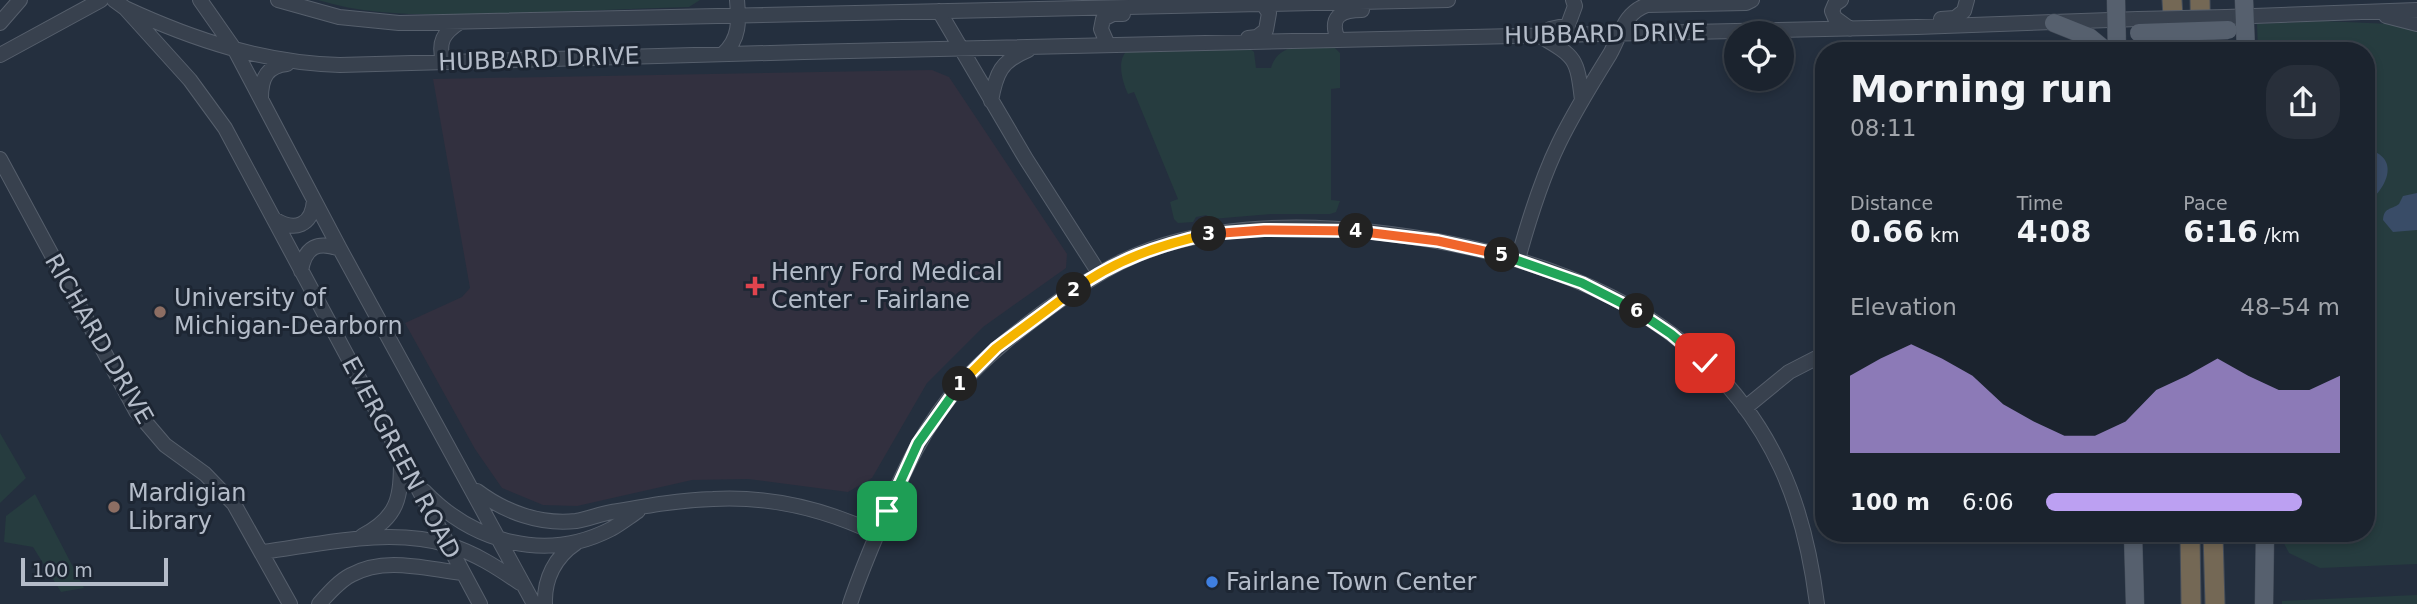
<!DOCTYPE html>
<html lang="en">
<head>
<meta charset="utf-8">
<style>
  body { margin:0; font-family:"DejaVu Sans",sans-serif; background:#282f3a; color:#f1f3f6; height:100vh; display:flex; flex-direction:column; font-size:26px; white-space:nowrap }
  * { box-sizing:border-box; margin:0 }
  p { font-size:23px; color:#a0a4aa }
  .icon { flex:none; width:38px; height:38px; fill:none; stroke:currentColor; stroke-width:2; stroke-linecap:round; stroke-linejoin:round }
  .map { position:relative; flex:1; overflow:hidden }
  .sheet { position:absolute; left:1815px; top:42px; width:560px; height:500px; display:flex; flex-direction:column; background:#1b232e; border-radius:28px; box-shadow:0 4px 10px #0003,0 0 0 2px #39404a }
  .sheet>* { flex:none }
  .tools { position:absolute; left:1724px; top:21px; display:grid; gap:14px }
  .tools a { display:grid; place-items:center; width:70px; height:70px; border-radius:50%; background:#1b232e; box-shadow:0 4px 10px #0003,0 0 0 2px #39404a; font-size:35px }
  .scale { position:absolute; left:21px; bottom:18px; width:147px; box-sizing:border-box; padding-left:7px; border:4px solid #b4bcc9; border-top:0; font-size:19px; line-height:24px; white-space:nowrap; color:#b4bcc9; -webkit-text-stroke:5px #1d2633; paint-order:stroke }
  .pin { position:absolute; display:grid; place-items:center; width:60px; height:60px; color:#fff; margin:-30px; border-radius:14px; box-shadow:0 4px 10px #0006 }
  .km { position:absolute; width:35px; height:35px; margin:-18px; border-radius:50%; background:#222; color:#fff; font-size:19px; line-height:35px; text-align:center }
  .round { display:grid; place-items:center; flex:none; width:74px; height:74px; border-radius:28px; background:#282f3a }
  .summary { display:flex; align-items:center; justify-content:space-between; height:119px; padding:0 35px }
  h1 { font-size:38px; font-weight:700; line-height:52px }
  .stats { display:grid; grid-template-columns:repeat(3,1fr); gap:10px; height:119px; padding:7px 35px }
  .stats div { display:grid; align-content:center }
  .stats b { font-size:30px; font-weight:700 }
  .stats small { font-size:19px; font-weight:400 }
  .stats p { font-size:19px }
  .chart { height:196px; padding:14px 35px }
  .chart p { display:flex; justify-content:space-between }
  .chart svg { width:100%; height:126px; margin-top:7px; fill:#bca0f2; opacity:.7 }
  ul { padding:0 35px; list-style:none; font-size:23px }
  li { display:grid; grid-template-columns:112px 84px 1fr; align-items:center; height:52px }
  li i { height:18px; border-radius:9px; background:#bca0f2 }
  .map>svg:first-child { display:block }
  .medical { fill:#32303f }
  .green { fill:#263c3f }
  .water { fill:#394c67 }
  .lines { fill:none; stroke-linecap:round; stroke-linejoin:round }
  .minor-casing { stroke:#565f6c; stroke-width:16 }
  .major-casing { stroke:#414a57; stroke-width:19 }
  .highway-casing { stroke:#434c59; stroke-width:21 }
  .minor { stroke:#38414e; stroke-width:14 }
  .major { stroke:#56606e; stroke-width:18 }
  .highway { stroke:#746855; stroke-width:19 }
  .minor-bridge-casing { stroke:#565f6c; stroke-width:16; stroke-linecap:butt }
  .major-bridge-casing { stroke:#414a57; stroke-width:19; stroke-linecap:butt }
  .minor-bridge { stroke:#38414e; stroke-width:14 }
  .major-bridge { stroke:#56606e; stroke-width:18 }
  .split-1-casing { stroke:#fff; stroke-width:14 }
  .split-2-casing { stroke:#fff; stroke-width:14 }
  .split-3-casing { stroke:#fff; stroke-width:14 }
  .split-4-casing { stroke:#fff; stroke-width:14 }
  .split-5-casing { stroke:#fff; stroke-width:14 }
  .split-6-casing { stroke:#fff; stroke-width:14 }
  .split-7-casing { stroke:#fff; stroke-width:14 }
  .split-1 { stroke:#22a559; stroke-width:9 }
  .split-2 { stroke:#f5b400; stroke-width:9 }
  .split-3 { stroke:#f5b400; stroke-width:9 }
  .split-4 { stroke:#f0652b; stroke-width:9 }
  .split-5 { stroke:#f0652b; stroke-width:9 }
  .split-6 { stroke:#22a559; stroke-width:9 }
  .split-7 { stroke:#22a559; stroke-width:9 }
  .health-dot { fill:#e0444e; stroke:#1d2633; stroke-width:2.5 }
  .education-dot { fill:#8d6e63; stroke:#1d2633; stroke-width:2.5 }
  .shop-dot { fill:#3f7fe0; stroke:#1d2633; stroke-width:2.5 }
  .labels { text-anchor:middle; stroke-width:6; stroke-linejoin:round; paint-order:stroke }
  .street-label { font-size:24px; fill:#b4bcc9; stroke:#1d2633 }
  .poi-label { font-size:24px; fill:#b4bcc9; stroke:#1d2633; text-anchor:start }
</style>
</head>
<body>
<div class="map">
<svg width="2417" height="604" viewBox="0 0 2417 604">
  <rect width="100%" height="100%" fill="#242f3e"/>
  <path class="medical" d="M 932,70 L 949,77 L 1067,254 L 1066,268 L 983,327 L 927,383 L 872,478 L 848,492 L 748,479 L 692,480 L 577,506 L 543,505 L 502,488 L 475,449 L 405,323 L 462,297 L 470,288 L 433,79 Z"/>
  <path class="green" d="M 318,0 L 700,0 L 689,7 C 619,9 549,13 479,14 C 425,15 370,16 318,0 Z
    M 2322,21 L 2392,24 L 2417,28 L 2417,564 L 2320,568 L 2289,553 L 2279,534 L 2366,534 L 2366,51 L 2258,51 L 2257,24 Z
    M 1333,46 L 1340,53 L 1340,88 L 1331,89 L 1331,200 L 1340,201 L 1336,212 L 1330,214 L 1271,214 L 1212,219 L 1206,215 L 1196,217 L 1193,222 L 1178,223 L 1174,219 L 1170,202 L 1178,199 L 1134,92 L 1128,94 C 1122,81 1116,59 1128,50 L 1248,47 L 1254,52 L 1256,68 L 1271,68 C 1279,40 1309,47 1333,46 Z
    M 0,433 L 26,478 L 0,503 Z
    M 35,494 L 84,588 L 61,592 L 33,547 L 4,542 L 6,516 Z
    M 2417,595 L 2417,604 L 2282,604 L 2282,601 Z"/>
  <path class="water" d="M 2366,149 C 2402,157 2387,189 2366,204 Z
    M 2417,193 L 2417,230 L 2393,232 L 2383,220 C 2384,207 2391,210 2399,204 L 2403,196 Z"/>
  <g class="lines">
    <g class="minor-casing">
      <path id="minor" d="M 114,0 L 125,8 L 190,80 L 225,128 L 480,604
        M 200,0 L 235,50 L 340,249 L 534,604
        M 278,0 L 339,17 L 399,23 L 1448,0
        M 1841,0 L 1835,4 L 1832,11 L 1835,18 L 1850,29
        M 125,8 C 194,40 264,63 340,65 L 804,52 L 1917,27 L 2138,19
        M 939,11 L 1026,159 L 1099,273
        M 2386,16 L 2417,24
        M 2226,17 L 2417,10
        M 1941,19 L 1955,18 L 1964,11 L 1967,0
        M 0,23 L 20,0
        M 1550,29 L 1568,25 L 1575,6 L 1573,0
        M 1540,36 C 1576,57 1577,58 1582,100
        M 1248,38 L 1257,37 L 1266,30 L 1269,13 L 1263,4
        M 1338,40 C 1329,17 1340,10 1362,10
        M 1108,45 L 1101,29 L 1103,19 L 1113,14 L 1123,14
        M 723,54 C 740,39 739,21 737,0
        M 0,55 L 101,0
        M 443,61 C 438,42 443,33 460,22
        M 261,98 C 261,78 267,66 287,64
        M 991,101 C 996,73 1001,61 1028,50
        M 0,159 L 136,411 L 165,445 L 205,474 L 234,504 L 290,604
        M 274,219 C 295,232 312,226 314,200
        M 1518,259 C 1529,219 1541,180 1559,143 C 1574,112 1592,83 1610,54 C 1621,34 1624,13 1647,5 L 1746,3 L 1752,0
        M 301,271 C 305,246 318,241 340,249
        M 1745,408 L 1789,372 L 1824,354
        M 424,491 C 473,542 545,563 611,529 C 620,524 629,517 638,511
        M 477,491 C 505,512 540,525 576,521 C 588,519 600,514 612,512 C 646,506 679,500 713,499 C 770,496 825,509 877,534
        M 362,536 C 399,517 401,497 401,458
        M 263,552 C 322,544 390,527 449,545 C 475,553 498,568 520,583
        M 319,604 C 328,594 339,581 351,575 C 385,556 426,569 463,573
        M 545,604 C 544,579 555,557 576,543
        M 850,604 C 859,576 871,549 882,522 C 903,472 925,424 962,383 C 988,354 1018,331 1049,308 C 1073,291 1096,274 1123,261 C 1196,225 1294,223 1374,232 C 1537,250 1707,308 1781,468 C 1801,511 1811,557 1817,604"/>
    </g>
    <g class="major-casing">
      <path id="major" d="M 2116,0 L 2117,51
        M 2244,0 L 2246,51
        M 2054,23 L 2089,37 L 2106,51
        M 2133,534 L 2135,604
        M 2264,604 L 2265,534"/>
    </g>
    <g class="highway-casing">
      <path id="highway" d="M 2172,0 L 2175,51
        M 2200,0 L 2201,51
        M 2190,534 L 2191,604
        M 2213,534 L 2215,604"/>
    </g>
    <use href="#minor" class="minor"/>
    <use href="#major" class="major"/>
    <use href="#highway" class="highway"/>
    <g class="minor-bridge-casing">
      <path id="minor-bridge" d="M 2138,19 L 2226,17"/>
    </g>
    <g class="major-bridge-casing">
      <path id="major-bridge" d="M 2139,33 L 2228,30"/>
    </g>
    <use href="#minor-bridge" class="minor-bridge"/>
    <use href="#major-bridge" class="major-bridge"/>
  </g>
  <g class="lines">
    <g class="split-1-casing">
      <path id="split-1" d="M 887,511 L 918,443 L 960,384"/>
    </g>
    <g class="split-2-casing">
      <path id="split-2" d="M 960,384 L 996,348 L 1074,290"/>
    </g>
    <g class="split-3-casing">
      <path id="split-3" d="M 1074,290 C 1115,260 1159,245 1209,234"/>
    </g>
    <g class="split-4-casing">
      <path id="split-4" d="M 1209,234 L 1264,230 L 1356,231"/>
    </g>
    <g class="split-5-casing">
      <path id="split-5" d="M 1356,231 L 1438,241 L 1502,255"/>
    </g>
    <g class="split-6-casing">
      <path id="split-6" d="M 1502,255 L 1582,283 L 1637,311"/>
    </g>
    <g class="split-7-casing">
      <path id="split-7" d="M 1637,311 L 1671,334 L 1705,363"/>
    </g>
    <use href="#split-1" class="split-1"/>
    <use href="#split-2" class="split-2"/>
    <use href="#split-3" class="split-3"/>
    <use href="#split-4" class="split-4"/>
    <use href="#split-5" class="split-5"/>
    <use href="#split-6" class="split-6"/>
    <use href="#split-7" class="split-7"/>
  </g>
  <path class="health-dot" d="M751.5 275.5h7v7h7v7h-7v7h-7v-7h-7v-7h7z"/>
  <g class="education-dot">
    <circle cx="160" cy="312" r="7"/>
    <circle cx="114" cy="507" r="7"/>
  </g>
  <circle class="shop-dot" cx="1212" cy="582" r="7"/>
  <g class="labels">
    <g class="street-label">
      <text transform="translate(1605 34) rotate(-1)" y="8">HUBBARD DRIVE</text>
      <text transform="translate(539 59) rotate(-2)" y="8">HUBBARD DRIVE</text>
      <text transform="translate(99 339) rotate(60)" y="8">RICHARD DRIVE</text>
      <text transform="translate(401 458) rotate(62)" y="8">EVERGREEN ROAD</text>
    </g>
    <g class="poi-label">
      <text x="771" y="280">Henry Ford Medical<tspan x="771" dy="28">Center - Fairlane</tspan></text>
      <text x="174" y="306">University of<tspan x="174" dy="28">Michigan-Dearborn</tspan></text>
      <text x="128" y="501">Mardigian<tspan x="128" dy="28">Library</tspan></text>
      <text x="1226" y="590">Fairlane Town Center</text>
    </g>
  </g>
</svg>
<div class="tools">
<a><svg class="icon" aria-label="locate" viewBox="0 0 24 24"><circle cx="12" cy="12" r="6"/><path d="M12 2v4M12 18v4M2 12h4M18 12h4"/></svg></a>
</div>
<div class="scale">100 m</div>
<div class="pin" style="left:887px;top:511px;background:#1e9e55"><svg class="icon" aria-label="arrive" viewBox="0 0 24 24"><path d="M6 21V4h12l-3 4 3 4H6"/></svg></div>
<div class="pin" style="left:1705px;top:363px;background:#d93025"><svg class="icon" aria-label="check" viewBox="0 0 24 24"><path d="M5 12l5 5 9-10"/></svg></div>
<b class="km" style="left:960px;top:384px">1</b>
<b class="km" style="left:1074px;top:290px">2</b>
<b class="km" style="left:1209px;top:234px">3</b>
<b class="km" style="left:1356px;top:231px">4</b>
<b class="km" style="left:1502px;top:255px">5</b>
<b class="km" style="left:1637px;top:311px">6</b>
<section class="sheet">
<div class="summary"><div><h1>Morning run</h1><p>08:11</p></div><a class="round"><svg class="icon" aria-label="share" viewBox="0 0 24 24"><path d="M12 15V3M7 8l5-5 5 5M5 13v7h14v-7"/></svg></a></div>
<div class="stats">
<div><p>Distance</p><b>0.66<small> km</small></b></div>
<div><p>Time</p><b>4:08</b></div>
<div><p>Pace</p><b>6:16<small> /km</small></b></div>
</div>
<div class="chart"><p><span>Elevation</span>48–54 m</p>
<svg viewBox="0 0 160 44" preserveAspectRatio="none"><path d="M0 44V17L10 11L20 6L30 11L40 17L50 27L60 33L70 38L80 38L90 33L100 22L110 17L120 11L130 17L140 22L150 22L160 17V44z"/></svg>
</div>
<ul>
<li><b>100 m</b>6:06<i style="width:87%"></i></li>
</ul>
</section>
</div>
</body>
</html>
